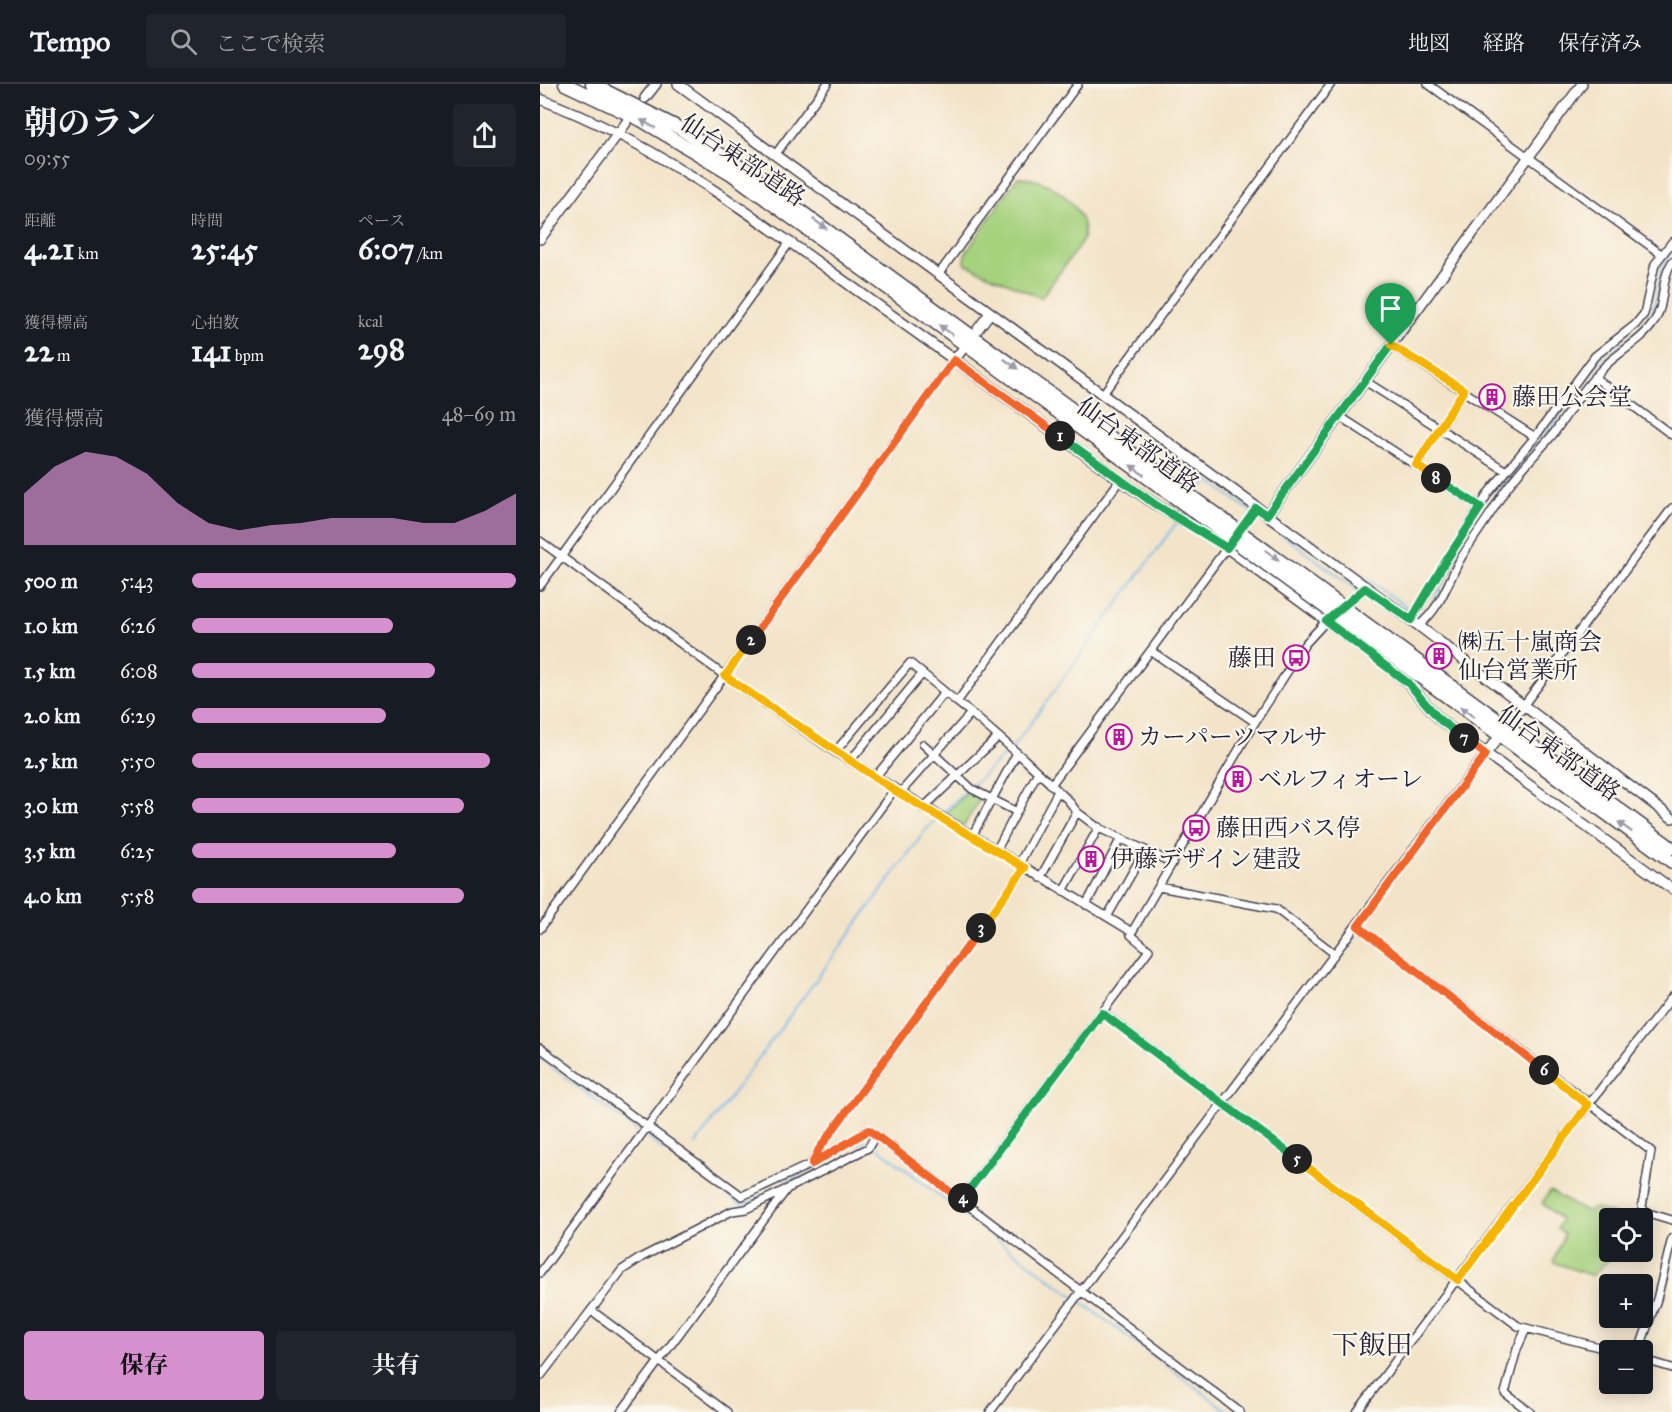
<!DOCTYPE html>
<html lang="ja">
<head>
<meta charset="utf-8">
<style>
  body { margin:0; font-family:"IM FELL Great Primer","Noto Serif JP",serif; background:#20242c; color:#f1f3f6; height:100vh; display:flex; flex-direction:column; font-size:22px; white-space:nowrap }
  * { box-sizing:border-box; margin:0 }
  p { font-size:20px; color:#9ea1a6 }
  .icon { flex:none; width:33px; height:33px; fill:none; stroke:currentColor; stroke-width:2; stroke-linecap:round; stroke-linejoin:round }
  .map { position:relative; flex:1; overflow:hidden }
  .side { display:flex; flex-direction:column; background:#171b24; width:540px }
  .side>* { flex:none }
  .fabs { position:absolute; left:1059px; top:1124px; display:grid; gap:12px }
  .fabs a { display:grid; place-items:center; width:54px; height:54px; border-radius:6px; background:#171b24; box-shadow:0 3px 15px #0003; font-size:30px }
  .pin { position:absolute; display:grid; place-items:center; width:51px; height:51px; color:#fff; margin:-62px -26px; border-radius:50% 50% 50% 0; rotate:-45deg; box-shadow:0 0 6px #0007 }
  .pin .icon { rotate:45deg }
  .km { position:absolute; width:30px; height:30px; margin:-15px; border-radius:50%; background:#222; color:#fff; font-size:16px; line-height:30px; text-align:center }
  .round { display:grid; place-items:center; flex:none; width:63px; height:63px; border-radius:6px; background:#20242c }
  .summary { display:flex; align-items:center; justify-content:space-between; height:102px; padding:0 24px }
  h1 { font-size:33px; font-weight:700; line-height:45px }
  .figures { display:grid; grid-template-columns:repeat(3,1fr); gap:9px; height:102px; padding:6px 24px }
  .figures div { display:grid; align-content:center }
  .figures b { font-size:30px; font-weight:700 }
  .figures small { font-size:16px; font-weight:400 }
  .figures p { font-size:16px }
  .chart { height:168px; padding:12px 24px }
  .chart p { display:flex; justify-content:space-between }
  .chart svg { width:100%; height:108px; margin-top:6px; fill:#d690ce; opacity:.7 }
  .action { display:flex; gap:12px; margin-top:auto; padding:12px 24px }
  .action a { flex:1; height:69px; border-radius:6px; background:#d690ce; color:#111; font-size:24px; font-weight:700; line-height:69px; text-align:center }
  .action a+a { background:#20242c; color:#f1f3f6 }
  ul { padding:0 24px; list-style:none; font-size:20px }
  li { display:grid; grid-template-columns:96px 72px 1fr; align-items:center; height:45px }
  li i { height:15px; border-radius:8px; background:#d690ce }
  header { display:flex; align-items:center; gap:36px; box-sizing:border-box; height:84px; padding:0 30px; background:#171b24; border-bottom:2px solid #363941 }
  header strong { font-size:28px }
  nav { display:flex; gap:33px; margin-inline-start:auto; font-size:21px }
  .search { width:420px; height:54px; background:#20242c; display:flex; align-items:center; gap:15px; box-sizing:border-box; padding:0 21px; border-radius:6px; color:#9ea1a6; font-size:22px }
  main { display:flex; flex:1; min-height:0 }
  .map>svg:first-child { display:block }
  .green { fill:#a6d17d; stroke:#647a5c; stroke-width:1.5 }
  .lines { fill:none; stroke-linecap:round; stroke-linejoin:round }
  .stream { stroke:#6eb6e5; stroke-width:2 }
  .minor-casing { stroke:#413f50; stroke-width:10 }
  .tertiary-casing { stroke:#413f50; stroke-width:12 }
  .motorway-casing { stroke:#413f50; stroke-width:15 }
  .minor { stroke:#fff; stroke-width:7 }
  .tertiary { stroke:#fff; stroke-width:9 }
  .motorway { stroke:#fff; stroke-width:12 }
  .motorway-bridge-casing { stroke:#413f50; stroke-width:15; stroke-linecap:butt }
  .motorway-bridge { stroke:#fff; stroke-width:12 }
  .oneway { fill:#9c9ca7 }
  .split-1-casing { stroke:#fff; stroke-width:12 }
  .split-2-casing { stroke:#fff; stroke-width:12 }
  .split-3-casing { stroke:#fff; stroke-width:12 }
  .split-4-casing { stroke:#fff; stroke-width:12 }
  .split-5-casing { stroke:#fff; stroke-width:12 }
  .split-6-casing { stroke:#fff; stroke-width:12 }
  .split-7-casing { stroke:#fff; stroke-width:12 }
  .split-8-casing { stroke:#fff; stroke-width:12 }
  .split-9-casing { stroke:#fff; stroke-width:12 }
  .split-1 { stroke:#22a559; stroke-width:8 }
  .split-2 { stroke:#f0652b; stroke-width:8 }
  .split-3 { stroke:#f5b400; stroke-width:8 }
  .split-4 { stroke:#f0652b; stroke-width:8 }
  .split-5 { stroke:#22a559; stroke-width:8 }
  .split-6 { stroke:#f5b400; stroke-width:8 }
  .split-7 { stroke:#f0652b; stroke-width:8 }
  .split-8 { stroke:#22a559; stroke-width:8 }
  .split-9 { stroke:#f5b400; stroke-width:8 }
  .labels { text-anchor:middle; stroke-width:4.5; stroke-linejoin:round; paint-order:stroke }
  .street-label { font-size:24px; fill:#22223b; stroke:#fbf7ec }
  .poi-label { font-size:24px; fill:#22223b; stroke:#fbf7ec; text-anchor:start }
  .quarter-label { font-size:27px; fill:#22223b; stroke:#fbf7ec }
</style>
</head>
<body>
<header>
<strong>Tempo</strong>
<div class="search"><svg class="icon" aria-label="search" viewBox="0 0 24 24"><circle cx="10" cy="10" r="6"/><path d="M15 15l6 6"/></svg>ここで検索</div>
<nav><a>地図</a><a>経路</a><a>保存済み</a></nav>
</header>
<main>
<section class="side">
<div class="summary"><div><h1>朝のラン</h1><p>09:55</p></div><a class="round"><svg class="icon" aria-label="share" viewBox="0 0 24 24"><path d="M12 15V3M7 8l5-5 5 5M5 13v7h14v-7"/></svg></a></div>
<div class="figures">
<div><p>距離</p><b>4.21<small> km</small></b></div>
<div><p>時間</p><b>25:45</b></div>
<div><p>ペース</p><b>6:07<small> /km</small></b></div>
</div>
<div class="figures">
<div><p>獲得標高</p><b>22<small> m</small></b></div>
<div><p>心拍数</p><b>141<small> bpm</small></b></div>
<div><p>kcal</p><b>298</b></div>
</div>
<div class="chart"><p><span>獲得標高</span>48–69 m</p>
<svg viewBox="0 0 160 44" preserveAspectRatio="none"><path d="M0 44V23L10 12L20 6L30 8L40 15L50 27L60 35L70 38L80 36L90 35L100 33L110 33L120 33L130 35L140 35L150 30L160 23V44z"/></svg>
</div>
<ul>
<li><b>500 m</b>5:43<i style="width:100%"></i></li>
<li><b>1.0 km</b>6:26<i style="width:62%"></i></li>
<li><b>1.5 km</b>6:08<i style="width:75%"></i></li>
<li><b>2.0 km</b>6:29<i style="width:60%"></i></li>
<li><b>2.5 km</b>5:50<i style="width:92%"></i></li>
<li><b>3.0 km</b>5:58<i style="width:84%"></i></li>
<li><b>3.5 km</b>6:25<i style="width:63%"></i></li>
<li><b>4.0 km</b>5:58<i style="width:84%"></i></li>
</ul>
<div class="action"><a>保存</a><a>共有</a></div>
</section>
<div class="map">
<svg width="1132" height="1328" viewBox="0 0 1132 1328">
  <rect width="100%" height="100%" fill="#fbf7ec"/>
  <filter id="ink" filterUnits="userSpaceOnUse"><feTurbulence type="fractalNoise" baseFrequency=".0167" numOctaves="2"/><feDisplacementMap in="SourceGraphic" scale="12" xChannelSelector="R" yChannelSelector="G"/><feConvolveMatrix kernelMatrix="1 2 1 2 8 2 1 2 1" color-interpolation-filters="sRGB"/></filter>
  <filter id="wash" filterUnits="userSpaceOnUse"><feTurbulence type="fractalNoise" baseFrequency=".008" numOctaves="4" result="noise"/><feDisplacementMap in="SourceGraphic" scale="24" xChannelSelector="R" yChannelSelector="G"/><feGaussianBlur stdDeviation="1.35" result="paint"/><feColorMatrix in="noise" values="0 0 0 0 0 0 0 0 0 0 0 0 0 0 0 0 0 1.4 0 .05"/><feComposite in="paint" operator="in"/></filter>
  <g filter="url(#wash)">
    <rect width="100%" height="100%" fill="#f3e4c9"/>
    <path class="green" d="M 477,94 C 507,90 554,127 542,158 L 501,214 L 425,180 L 425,170 Z
      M 429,707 L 441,713 L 424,742 L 405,730 Z
      M 1010,1107 L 1040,1125 L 1047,1127 L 1055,1124 L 1076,1131 L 1075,1134 L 1070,1134 L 1069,1149 L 1064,1164 L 1074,1167 L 1071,1174 L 1052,1192 L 1013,1178 L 1024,1150 L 1017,1145 L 1021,1136 L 1002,1119 Z"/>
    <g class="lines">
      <path class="stream" d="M 657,411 L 668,396 L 816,505
        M 823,497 L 826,494 L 880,533 L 887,529
        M 890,525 L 914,475 L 955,411 L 1016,337 L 1027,317 L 1061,276 L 1111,237 L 1122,183 L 1132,168
        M 0,974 L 97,1047
        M 107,1054 L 201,1120 L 208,1119 L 319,1059 L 328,1057
        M 333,1060 L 435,1139 L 689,1328
        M 155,1061 L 388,743 L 475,661 L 637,438"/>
    </g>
  </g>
  <g filter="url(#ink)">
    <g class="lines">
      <g class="minor-casing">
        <path id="minor" d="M 888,0 L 1121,170
          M 235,71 L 287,0
          M 398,191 L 538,0
          M 851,261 L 995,353 L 949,408 L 871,536
          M 1054,293 L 1132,351
          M 825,297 L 966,387
          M 562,311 L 791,0
          M 799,332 L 941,423
          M 995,353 L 1055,272 L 1095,241 L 1104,230 L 1115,180 L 1132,158
          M 876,381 L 924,306
          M 698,448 L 716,424
          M 0,457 L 185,592 L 295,668 L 592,848 L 715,638 L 765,560 L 788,535
          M 0,502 L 250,158
          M 802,524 L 825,504
          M 878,542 C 901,525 908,497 921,474 C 933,454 947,436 959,416 C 973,392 996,371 1014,349 C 1030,327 1043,304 1063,284 C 1078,268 1102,257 1114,238 C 1126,220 1120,196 1132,178
          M 611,567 L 715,638
          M 983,622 L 1132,424
          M 431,629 L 483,674 L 528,716 L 537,728 L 557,743 L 632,779
          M 383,660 L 432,705 L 477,728
          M 295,668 L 370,579 L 417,618
          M 310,677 L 382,590
          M 336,692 L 405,608
          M 511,701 L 688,462
          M 360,709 L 431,629 L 417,618 L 580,396
          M 383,724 L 458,653
          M 432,752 L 477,669
          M 456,767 L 498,688
          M 479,780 L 518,707
          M 500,794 L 537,728
          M 619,803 L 736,825 L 795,870
          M 523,807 L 559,743
          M 546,821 L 581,754
          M 567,833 L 605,766
          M 818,842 L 1111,1067 L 1102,1123 L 1105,1128 L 1132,1136
          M 0,845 L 414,276
          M 563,929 L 978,1242 L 1070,1266
          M 0,964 L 202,1112 L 271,1080 L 279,1065 L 485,784
          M 271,1080 L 329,1046 L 700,1328
          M 421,1116 L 609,866 L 591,851 L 592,848
          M 0,1189 L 354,706
          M 51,1226 L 187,1328
          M 986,1245 L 977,1265 L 965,1309 L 990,1328
          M 1099,1266 L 1117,1215 L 1132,1154
          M 1102,1275 L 1132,1284
          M 0,1293 L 82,1186 L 102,1173 L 192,1127 L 206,1125 L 245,1106
          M 81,1328 L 247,1105 L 328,1064 L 335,1052
          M 450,1328 L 945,670
          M 817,1328 L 1039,1033 L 1132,913"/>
      </g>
      <g class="tertiary-casing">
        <path id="tertiary" d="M 138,0 L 871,536 L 1132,734
          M 105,14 L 116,0
          M 0,15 C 114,58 212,131 311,202 C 401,266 491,331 580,396 L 616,421 L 672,453 L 843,578 L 868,599 L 900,636 L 1132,805
          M 0,155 L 86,39
          M 438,245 L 450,229
          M 414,276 L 422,266
          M 727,431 L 1042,0
          M 972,636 L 983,622
          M 945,670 L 955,658"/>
      </g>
      <g class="motorway-casing">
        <path id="motorway" d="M 25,0 L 101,36 L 190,89 L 645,421
          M 52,0 L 139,44 L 196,80 L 651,412
          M 913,603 L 1132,764
          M 906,612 L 1132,778"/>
      </g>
      <use href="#minor" class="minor"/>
      <use href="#tertiary" class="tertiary"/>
      <use href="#motorway" class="motorway"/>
      <g class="motorway-bridge-casing">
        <path id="motorway-bridge" d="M 651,412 L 913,603
          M 645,421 L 906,612"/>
      </g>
      <use href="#motorway-bridge" class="motorway-bridge"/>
    </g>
    <defs><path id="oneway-solid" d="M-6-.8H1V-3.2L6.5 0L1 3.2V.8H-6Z" transform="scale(1.5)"/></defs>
    <g class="oneway">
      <use href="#oneway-solid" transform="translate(108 40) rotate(-151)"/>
      <use href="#oneway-solid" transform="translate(280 140) rotate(36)"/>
      <use href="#oneway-solid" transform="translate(406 246) rotate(-144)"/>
      <use href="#oneway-solid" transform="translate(471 280) rotate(36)"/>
      <use href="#oneway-solid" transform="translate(597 386) rotate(-144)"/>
      <use href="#oneway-solid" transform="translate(732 471) rotate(36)"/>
      <use href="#oneway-solid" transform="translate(927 628) rotate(-144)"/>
      <use href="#oneway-solid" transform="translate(1085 743) rotate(-144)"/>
    </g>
  </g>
  <g class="lines" filter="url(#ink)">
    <g class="split-1-casing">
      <path id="split-1" d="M 520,352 L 616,421 L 687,464 L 716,424 L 727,431 L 851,261"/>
    </g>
    <g class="split-2-casing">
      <path id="split-2" d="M 211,556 L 414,276 L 520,352"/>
    </g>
    <g class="split-3-casing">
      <path id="split-3" d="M 211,556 L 185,592 L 354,706 L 485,784 L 441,844"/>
    </g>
    <g class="split-4-casing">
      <path id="split-4" d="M 423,1114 L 421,1116 L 329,1046 L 272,1080 L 279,1065 L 441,844"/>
    </g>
    <g class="split-5-casing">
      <path id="split-5" d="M 423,1114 L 562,929 L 757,1075"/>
    </g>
    <g class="split-6-casing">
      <path id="split-6" d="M 757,1075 L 918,1196 L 1048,1021 L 1004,986"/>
    </g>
    <g class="split-7-casing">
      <path id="split-7" d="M 924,654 L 945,670 L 943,674 L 818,842 L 1004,986"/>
    </g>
    <g class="split-8-casing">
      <path id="split-8" d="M 896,394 L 941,423 L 905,478 L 871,536 L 825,504 L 786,537 L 868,599 L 900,636 L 924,654"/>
    </g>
    <g class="split-9-casing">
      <path id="split-9" d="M 851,261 L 924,306 L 876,381 L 896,394"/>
    </g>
    <use href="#split-1" class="split-1"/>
    <use href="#split-2" class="split-2"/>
    <use href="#split-3" class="split-3"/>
    <use href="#split-4" class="split-4"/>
    <use href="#split-5" class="split-5"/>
    <use href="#split-6" class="split-6"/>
    <use href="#split-7" class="split-7"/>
    <use href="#split-8" class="split-8"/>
    <use href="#split-9" class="split-9"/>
  </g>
  <defs>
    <g id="building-ring" transform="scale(1.35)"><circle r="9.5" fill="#fbf7ec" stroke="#b5179e" stroke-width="1.5"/><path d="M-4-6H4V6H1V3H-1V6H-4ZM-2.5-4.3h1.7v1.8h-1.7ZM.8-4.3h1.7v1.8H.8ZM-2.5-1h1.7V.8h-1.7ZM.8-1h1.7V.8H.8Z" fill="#b5179e"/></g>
    <g id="bus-ring" transform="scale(1.35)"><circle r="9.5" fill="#fbf7ec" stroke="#b5179e" stroke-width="1.5"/><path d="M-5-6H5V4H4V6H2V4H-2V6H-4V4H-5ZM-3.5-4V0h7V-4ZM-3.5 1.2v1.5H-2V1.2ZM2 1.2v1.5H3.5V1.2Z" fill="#b5179e"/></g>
  </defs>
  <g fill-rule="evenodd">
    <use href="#building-ring" x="952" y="313"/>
    <use href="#building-ring" x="899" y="572"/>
    <use href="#bus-ring" x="756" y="574"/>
    <use href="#building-ring" x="579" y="653"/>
    <use href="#building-ring" x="698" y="695"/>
    <use href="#bus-ring" x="656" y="744"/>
    <use href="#building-ring" x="551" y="775"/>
  </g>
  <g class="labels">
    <g class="street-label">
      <text transform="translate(203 76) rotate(34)" y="8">仙台東部道路</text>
      <text transform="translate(598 361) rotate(36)" y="8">仙台東部道路</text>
      <text transform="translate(1019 669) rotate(36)" y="8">仙台東部道路</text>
    </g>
    <g class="poi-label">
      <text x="972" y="321">藤田公会堂</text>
      <text x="918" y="566">㈱五十嵐商会<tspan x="918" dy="28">仙台営業所</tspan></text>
      <text x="736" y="582" text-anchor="end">藤田</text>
      <text x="598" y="661">カーパーツマルサ</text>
      <text x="718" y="703">ベルフィオーレ</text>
      <text x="676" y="752">藤田西バス停</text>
      <text x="570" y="783">伊藤デザイン建設</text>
    </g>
    <g class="quarter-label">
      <text x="832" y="1270">下飯田</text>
    </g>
  </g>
</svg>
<div class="fabs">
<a><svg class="icon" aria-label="locate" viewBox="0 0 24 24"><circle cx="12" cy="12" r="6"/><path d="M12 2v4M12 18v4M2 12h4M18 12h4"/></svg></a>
<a>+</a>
<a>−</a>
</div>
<div class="pin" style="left:851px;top:261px;background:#1e9e55"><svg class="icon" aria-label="arrive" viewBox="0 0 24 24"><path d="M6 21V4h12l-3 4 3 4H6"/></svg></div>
<b class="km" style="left:520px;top:352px">1</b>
<b class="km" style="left:211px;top:556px">2</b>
<b class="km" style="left:441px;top:844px">3</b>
<b class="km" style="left:423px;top:1114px">4</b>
<b class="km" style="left:757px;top:1075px">5</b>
<b class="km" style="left:1004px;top:986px">6</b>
<b class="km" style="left:924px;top:654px">7</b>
<b class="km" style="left:896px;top:394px">8</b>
</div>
</main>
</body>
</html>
